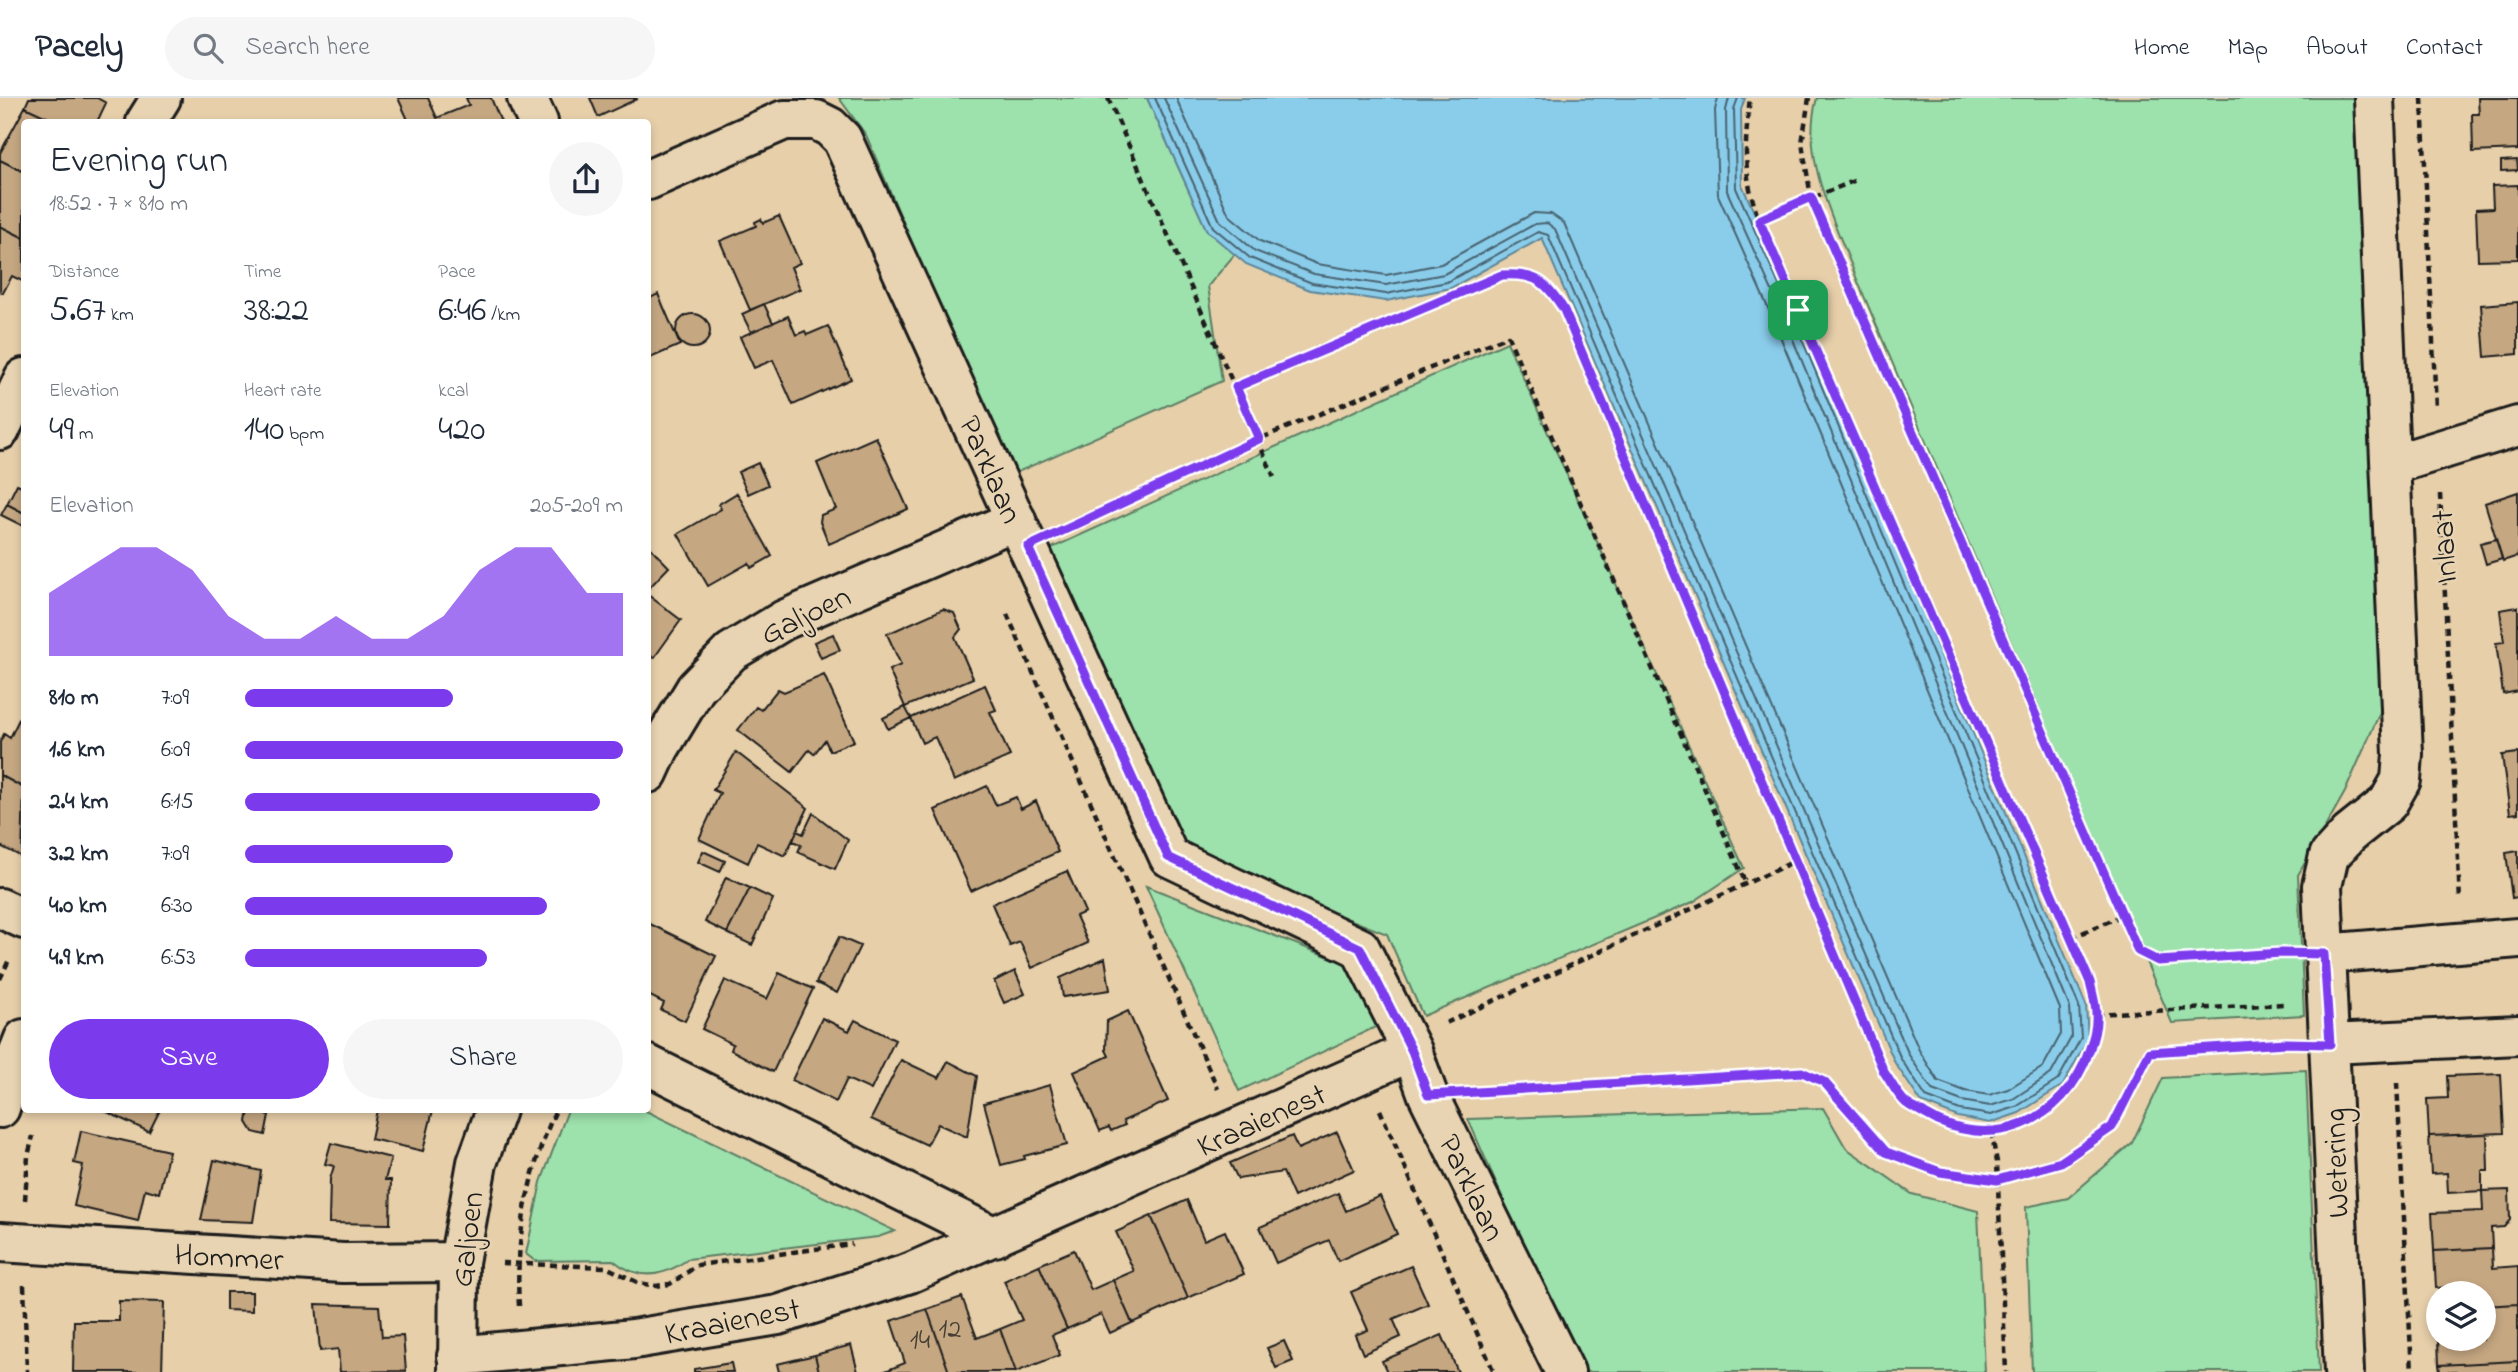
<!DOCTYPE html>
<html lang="en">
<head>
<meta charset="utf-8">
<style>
  body { margin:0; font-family:"Indie Flower",sans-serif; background:#f6f6f7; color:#1f2937; height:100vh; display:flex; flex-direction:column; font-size:26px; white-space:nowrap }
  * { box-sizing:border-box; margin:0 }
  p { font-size:23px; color:#747a83 }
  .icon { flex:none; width:38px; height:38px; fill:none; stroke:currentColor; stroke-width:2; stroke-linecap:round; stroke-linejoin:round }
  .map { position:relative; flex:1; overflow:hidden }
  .side { position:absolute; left:21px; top:21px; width:630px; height:994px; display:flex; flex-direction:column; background:#fff; border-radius:7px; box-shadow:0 4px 10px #0003 }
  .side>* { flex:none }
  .fabs { position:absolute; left:2426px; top:1183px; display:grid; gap:14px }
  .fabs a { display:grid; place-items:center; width:70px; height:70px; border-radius:50%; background:#fff; box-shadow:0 4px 10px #0003; font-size:35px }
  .pin { position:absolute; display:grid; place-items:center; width:60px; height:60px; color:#fff; margin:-30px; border-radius:14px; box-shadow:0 4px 10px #0006 }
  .round { display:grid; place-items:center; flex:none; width:74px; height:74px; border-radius:37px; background:#f6f6f7 }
  .head { display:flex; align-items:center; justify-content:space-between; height:119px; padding:0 28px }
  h1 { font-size:38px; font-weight:600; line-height:52px }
  .metrics { display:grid; grid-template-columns:repeat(3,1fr); gap:10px; height:119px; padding:7px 28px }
  .metrics div { display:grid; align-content:center }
  .metrics b { font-size:35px; font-weight:600 }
  .metrics small { font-size:19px; font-weight:400 }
  .metrics p { font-size:19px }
  .chart { height:196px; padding:14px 28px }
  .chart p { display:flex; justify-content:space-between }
  .chart svg { width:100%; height:126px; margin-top:7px; fill:#7c3aed; opacity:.7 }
  .primary-button { display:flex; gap:14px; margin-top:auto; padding:14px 28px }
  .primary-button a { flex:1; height:80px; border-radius:42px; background:#7c3aed; color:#fff; font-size:28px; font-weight:600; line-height:80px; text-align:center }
  .primary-button a+a { background:#f6f6f7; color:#1f2937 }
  ul { padding:0 28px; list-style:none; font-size:23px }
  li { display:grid; grid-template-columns:112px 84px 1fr; align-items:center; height:52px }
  li i { height:18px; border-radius:9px; background:#7c3aed }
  header { display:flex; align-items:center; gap:42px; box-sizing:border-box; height:98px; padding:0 35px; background:#fff; border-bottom:2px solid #e0e1e3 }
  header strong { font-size:33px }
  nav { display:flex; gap:38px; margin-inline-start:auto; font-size:24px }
  .search { width:490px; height:63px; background:#f6f6f7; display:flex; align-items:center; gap:18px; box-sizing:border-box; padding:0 24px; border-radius:38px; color:#747a83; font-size:26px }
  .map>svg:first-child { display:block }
  .green { fill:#9de1ac; stroke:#5c7e64; stroke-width:2 }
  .water { fill:#8acdeb; stroke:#5e8698; stroke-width:2 }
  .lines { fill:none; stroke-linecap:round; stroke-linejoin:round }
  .shore { stroke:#48636f; stroke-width:2 }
  .building { fill:#c5a782; stroke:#1c1c1c; stroke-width:2 }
  .minor-casing { stroke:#1c1c1c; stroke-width:44 }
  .path { stroke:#1c1c1c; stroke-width:4.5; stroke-dasharray:7 5; stroke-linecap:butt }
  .minor { stroke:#e8d4b2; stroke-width:38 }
  .route-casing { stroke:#fff; stroke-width:14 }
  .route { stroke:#7c3aed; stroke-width:9 }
  .labels { text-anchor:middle; stroke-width:5; stroke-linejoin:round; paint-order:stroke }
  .number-label { font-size:28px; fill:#463f36 }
  .street-label { font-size:32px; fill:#1c1c1c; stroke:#e8d4b2 }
</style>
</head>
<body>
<header>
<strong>Pacely</strong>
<div class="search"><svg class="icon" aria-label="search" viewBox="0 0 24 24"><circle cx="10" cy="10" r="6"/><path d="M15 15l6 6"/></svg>Search here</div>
<nav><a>Home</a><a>Map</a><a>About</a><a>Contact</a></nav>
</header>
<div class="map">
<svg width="2518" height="1274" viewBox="0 0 2518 1274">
  <rect width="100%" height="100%" fill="#e7cfaa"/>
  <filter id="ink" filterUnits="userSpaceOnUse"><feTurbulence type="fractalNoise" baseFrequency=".0143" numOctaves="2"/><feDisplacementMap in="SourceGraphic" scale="14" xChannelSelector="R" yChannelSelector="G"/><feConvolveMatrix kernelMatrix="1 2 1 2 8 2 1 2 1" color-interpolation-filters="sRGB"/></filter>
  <g filter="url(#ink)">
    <path class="green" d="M 839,0 L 1147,0 L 1207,133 L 1235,156 L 1208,188 L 1222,283 L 1011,377 L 866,37 Z
      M 1817,0 L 2358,0 L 2381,612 L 2345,694 L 2298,777 L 2304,917 L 2172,925 L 1858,184 C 1837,128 1799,61 1817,0 Z
      M 1507,244 L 1744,770 L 1693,804 L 1423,918 L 1387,836 L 1184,756 L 1043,454 Z
      M 1146,788 L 1345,865 L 1380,927 L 1239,993 Z
      M 2306,972 L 2319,1274 L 2032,1274 L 2026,1109 L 2068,1100 L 2132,1045 L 2163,980 Z
      M 1823,1010 L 1846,1050 L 1912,1096 L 1978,1113 L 1985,1274 L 1579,1274 L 1468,1021 Z
      M 568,1012 L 644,1012 L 895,1133 L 878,1139 L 688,1161 C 664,1179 638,1183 613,1162 L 535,1163 L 526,1156 L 541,1084 Z"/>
    <path class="water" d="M 1147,0 L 1745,0 L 1741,12 L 1742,87 L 1796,209 L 2086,907 L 2088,941 L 2063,987 L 2019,1015 L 1990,1025 L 1958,1019 L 1921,1004 L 1895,965 L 1542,140 L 1451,190 L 1386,203 L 1310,192 L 1246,166 L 1207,133 Z"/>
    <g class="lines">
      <path class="shore" d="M 1155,0 L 1213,129 L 1250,160 L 1312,185 L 1386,196 L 1447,184 L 1538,134 L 1548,137 L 1901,961 L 1926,999 L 1960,1012 L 1991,1017 L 2016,1009 L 2058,982 L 2081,940 L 2079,908 L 1790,212 L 1736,90 L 1734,11 L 1738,0
        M 1164,0 L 1220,123 L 1255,153 L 1314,176 L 1386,187 L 1444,176 L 1535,126 L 1547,125 L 1555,131 L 1909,957 L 1932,992 L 1962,1003 L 1990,1008 L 2013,1001 L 2051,976 L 2072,938 L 2070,910 L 1782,215 L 1727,93 L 1726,12 L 1729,0
        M 1176,0 L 1229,117 L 1260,143 L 1317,166 L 1386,177 L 1441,166 L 1534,115 L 1551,116 L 1564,125 L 1919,952 L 1938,983 L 1965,993 L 1989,997 L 2008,991 L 2043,969 L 2061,936 L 2060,911 L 1772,219 L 1718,97 L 1715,12 L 1718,0"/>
    </g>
    <path class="building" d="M 29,0 L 97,0 L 106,5 L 97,24 L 57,24 L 25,9 Z
      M 398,0 L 428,0 L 437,20 L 469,7 L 466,0 L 491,0 L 501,24 L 409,24 Z
      M 590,0 L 636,0 L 637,1 L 598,19 Z
      M 2478,0 L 2518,0 L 2518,52 L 2473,54 L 2472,16 L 2479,16 Z
      M 25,9 L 57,24 L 24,24 L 24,74 L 0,62 L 0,55 Z
      M 0,62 L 24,74 L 24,140 L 0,128 Z
      M 2517,62 L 2518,72 L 2501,73 L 2501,63 Z
      M 2518,87 L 2518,161 L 2478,162 L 2476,111 L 2493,110 L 2492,88 Z
      M 779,118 L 800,165 L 791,169 L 800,191 L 750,212 L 720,143 L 756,128 L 755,124 L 761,121 L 763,125 Z
      M 0,128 L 24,140 L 24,184 L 12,178 L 3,195 L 0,194 Z
      M 658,196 L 680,247 L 648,261 L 648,201 Z
      M 2518,204 L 2518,256 L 2485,259 L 2481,207 Z
      M 764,206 L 773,225 L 751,234 L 742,216 Z
      M676 233a17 17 0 1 1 34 0a17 17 0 1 1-34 0Z
      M 788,218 L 796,237 L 805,233 L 807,237 L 828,228 L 851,281 L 793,307 L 773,262 L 754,270 L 740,239 Z
      M 876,339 L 908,411 L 829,446 L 820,424 L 821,417 L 836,411 L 817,365 Z
      M 758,365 L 768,387 L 748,396 L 738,374 Z
      M 17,386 L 24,389 L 24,415 L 7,406 Z
      M 2518,394 L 2518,458 L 2503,463 L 2485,405 Z
      M 737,395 L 772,458 L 751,470 L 749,465 L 708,488 L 678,436 L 721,411 L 719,406 Z
      M 7,406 L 24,415 L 23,428 L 1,417 Z
      M 2496,441 L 2502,461 L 2486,466 L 2480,445 Z
      M 648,447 L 669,469 L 648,491 Z
      M 648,497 L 681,522 L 654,560 L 648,556 Z
      M 2518,509 L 2518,593 L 2503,596 L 2496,545 L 2504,544 L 2500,512 Z
      M 943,511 L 954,515 L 961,531 L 955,539 L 973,580 L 905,609 L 889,572 L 901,567 L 887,536 Z
      M 833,536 L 840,552 L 821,560 L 814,544 Z
      M 824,577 L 854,643 L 830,653 L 825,642 L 814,656 L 809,652 L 792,674 L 738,632 L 756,609 L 761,612 L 778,591 L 784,594 Z
      M 985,587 L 996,612 L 990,614 L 1010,658 L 954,683 L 935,639 L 922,645 L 911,620 Z
      M 905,609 L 911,620 L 888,631 L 883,620 Z
      M 20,619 L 24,622 L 24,690 L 0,677 L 0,644 L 4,636 L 10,640 Z
      M 736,654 L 808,710 L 785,758 L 757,745 L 748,765 L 699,741 L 720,695 L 713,692 Z
      M 2518,655 L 2518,715 L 2510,716 L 2502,657 Z
      M 0,677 L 24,690 L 22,759 L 0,748 Z
      M 987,688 L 996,707 L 1016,699 L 1021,711 L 1036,703 L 1058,754 L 971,793 L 935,712 Z
      M 813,715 L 848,742 L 835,771 L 798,754 L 801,747 L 793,743 L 797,733 L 803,736 Z
      M 703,753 L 725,763 L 720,774 L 698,764 Z
      M 2518,753 L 2518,799 L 2512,800 L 2506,755 Z
      M 1067,773 L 1085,814 L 1076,818 L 1088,845 L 1032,870 L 1020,844 L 1010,848 L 992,806 Z
      M 726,779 L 750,790 L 727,835 L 705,824 Z
      M 750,790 L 773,801 L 752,847 L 727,835 Z
      M 648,825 L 716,858 L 685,923 L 661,912 L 664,905 L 648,897 Z
      M 839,839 L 860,848 L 837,895 L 816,885 Z
      M 1105,860 L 1110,892 L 1063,899 L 1060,880 Z
      M 1015,873 L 1025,896 L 1004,905 L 994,883 Z
      M 779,875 L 813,891 L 773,974 L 731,952 L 733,946 L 702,931 L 725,882 L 767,901 Z
      M 1128,913 L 1168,1003 L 1123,1023 L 1125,1027 L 1111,1033 L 1109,1029 L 1100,1033 L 1074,974 L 1109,958 L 1106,952 L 1107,923 Z
      M 822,920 L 849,933 L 855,922 L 895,942 L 871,992 L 847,981 L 836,1004 L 792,982 Z
      M 901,962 L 939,980 L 948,963 L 977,978 L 967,1039 L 938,1026 L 927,1047 L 871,1021 Z
      M 2501,976 L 2504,1035 L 2429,1038 L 2427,1001 L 2448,1000 L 2447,978 Z
      M 1050,987 L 1067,1047 L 1024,1058 L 1025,1061 L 1001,1067 L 984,1005 Z
      M 103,1012 L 160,1012 L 149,1034 Z
      M 377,1012 L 433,1012 L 423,1053 L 371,1041 Z
      M 249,1013 L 269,1017 L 265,1037 L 253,1034 L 247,1024 Z
      M 81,1033 L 169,1053 L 159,1095 L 145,1091 L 138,1123 L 74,1108 L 83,1067 L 74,1065 Z
      M 1337,1034 L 1354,1072 L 1294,1099 L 1283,1074 L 1238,1081 L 1230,1065 L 1292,1038 L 1298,1051 Z
      M 2487,1036 L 2488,1073 L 2482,1073 L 2482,1093 L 2448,1095 L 2447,1075 L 2431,1076 L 2429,1038 Z
      M 331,1045 L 391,1060 L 385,1082 L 391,1082 L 390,1126 L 329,1125 L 330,1081 L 334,1068 L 325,1066 Z
      M 214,1062 L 261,1073 L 253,1124 L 201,1122 Z
      M 2509,1092 L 2510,1122 L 2504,1129 L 2491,1130 L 2492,1150 L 2434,1153 L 2432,1115 L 2483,1113 L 2482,1093 Z
      M 1338,1095 L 1346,1113 L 1380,1098 L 1397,1136 L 1338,1163 L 1329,1142 L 1276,1165 L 1260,1129 Z
      M 1187,1102 L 1204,1142 L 1225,1133 L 1244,1176 L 1188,1200 L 1151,1118 Z
      M 1151,1118 L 1188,1200 L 1132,1225 L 1113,1182 L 1134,1173 L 1116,1134 Z
      M 2492,1150 L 2493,1170 L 2518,1168 L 2518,1206 L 2483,1208 L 2483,1195 L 2453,1195 L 2452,1189 L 2436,1190 L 2434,1153 Z
      M 1074,1152 L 1091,1192 L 1113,1182 L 1132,1225 L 1110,1235 L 1101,1216 L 1067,1231 L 1039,1167 Z
      M 1039,1167 L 1067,1231 L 1052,1237 L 1060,1257 L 1016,1274 L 1000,1231 L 1022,1222 L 1004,1183 Z
      M 1411,1168 L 1428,1206 L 1393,1221 L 1401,1239 L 1363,1256 L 1355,1237 L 1368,1232 L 1351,1194 Z
      M 226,1194 L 252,1194 L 252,1213 L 226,1212 Z
      M 962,1199 L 977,1240 L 1000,1231 L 1016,1274 L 949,1274 L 927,1211 Z
      M 119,1203 L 164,1204 L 162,1274 L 73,1274 L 74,1223 L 119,1223 Z
      M 316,1206 L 379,1208 L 382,1239 L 403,1238 L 406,1273 L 340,1274 L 338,1251 L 320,1253 Z
      M 2518,1206 L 2518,1263 L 2439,1267 L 2438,1241 L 2483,1241 L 2483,1208 Z
      M 927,1211 L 949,1274 L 883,1274 L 905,1265 L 891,1223 Z
      M 1442,1237 L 1458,1274 L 1387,1274 L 1382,1263 Z
      M 1284,1243 L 1293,1263 L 1276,1270 L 1267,1250 Z
      M 851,1247 L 858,1274 L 819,1274 L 815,1257 Z
      M 815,1257 L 819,1274 L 779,1274 L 777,1266 Z
      M 2518,1263 L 2518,1274 L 2440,1274 L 2439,1267 Z
      M 731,1265 L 733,1274 L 694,1274 L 694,1271 Z"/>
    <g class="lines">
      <g class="minor-casing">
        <path id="minor" d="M 527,0 L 538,24
          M 146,24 L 161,0
          M 648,82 L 784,22 L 816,22 L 830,29 L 842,41 L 1169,759 L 1360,850 L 1412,953 L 1428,997 L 1565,1274
          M 0,332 L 24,280
          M 2391,367 L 2518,328
          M 648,675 L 659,651 L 696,590 L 731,554 L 784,522 L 1016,422
          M 0,810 L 24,821
          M 2324,856 L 2518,840
          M 2330,946 L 2518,937
          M 648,967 L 995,1139
          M 0,1010 L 10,976 L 24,941
          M 0,1144 L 343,1165 L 459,1164
          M 457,1258 L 634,1241 L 778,1217 L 910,1175 L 1412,953
          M 458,1274 L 459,1164 L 477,1065 L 496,1012
          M 2344,1274 L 2322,788 L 2329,758 L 2349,736 L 2388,705 L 2401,682 L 2403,656 L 2374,0"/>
      </g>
      <path class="path" d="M 1108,0 L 1274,379
        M 1809,0 L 1802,45 L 1811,99 L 2138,853 L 2158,863 L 2281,855
        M 2422,0 L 2436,311
        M 1759,122 L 1856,82
        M 1236,289 L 1502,177 C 1536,175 1547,183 1564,212 L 1884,974 C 1891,984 1897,997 1906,1005 C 1936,1032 1996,1044 2033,1023 C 2069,1003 2097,958 2096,916 C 2096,906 2092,895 2090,884 L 1759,122 C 1743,77 1744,48 1750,0
        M 2440,396 L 2460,803
        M 1067,431 L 1259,341 L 1508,238 L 1746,786
        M 1007,516 L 1218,991
        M 2071,840 L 2123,817
        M 0,881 L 9,862
        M 2096,916 L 2284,906
        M 1446,925 L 1797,762
        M 2397,985 L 2412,1274
        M 1474,994 L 1802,974 L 1824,984 L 1886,1054 L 1940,1074 L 1997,1082 L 2061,1064 L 2112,1029 L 2150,954 L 2287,945
        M 1380,1012 L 1494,1274
        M 1991,1034 L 1997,1064 L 2006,1274
        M 25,1102 L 28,1058 L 33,1038
        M 502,1165 L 606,1169 L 639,1185 L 656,1188 L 670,1186 L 698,1167 L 852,1146
        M 24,1187 L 27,1274
        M 519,1208 C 515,1142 528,1072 556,1012"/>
      <use href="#minor" class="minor"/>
    </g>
  </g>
  <g class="lines" filter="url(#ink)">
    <g class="route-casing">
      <path id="route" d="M 1811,99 L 2138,853 L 2158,863 L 2281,855 L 2324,856 L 2330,946 L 2285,945 L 2150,954 L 2112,1029 L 2061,1064 L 1997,1082 L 1940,1074 L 1886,1054 L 1824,984 L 1802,974 L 1428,997 L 1412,953 L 1360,850 L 1168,759 L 1028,449 L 1259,341 L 1236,289 L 1502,177 C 1536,175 1546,183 1564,212 L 1884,974 C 1891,984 1897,997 1906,1005 C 1911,1009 1919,1012 1925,1016 C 1990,1056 2065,1024 2089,953 C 2093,941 2097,929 2096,916 C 2096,906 2092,894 2090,884 L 1759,122 Z"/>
    </g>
    <use href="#route" class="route"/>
  </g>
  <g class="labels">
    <g class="number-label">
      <text x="950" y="1239">12</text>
      <text x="920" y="1250">14</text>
    </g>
    <g class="street-label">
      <text transform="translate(992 371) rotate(66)" y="11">Parklaan</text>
      <text transform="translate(2443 449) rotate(-93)" y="11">Inlaat</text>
      <text transform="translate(805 516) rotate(-26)" y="11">Galjoen</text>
      <text transform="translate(1261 1021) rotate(-24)" y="11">Kraaienest</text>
      <text transform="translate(2335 1065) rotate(-92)" y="11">Wetering</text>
      <text transform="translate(1473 1089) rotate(64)" y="11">Parklaan</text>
      <text transform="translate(466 1141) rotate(-83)" y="11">Galjoen</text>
      <text transform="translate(229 1158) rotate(3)" y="11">Hommer</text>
      <text transform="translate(732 1222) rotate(-11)" y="11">Kraaienest</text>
    </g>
  </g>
</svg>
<div class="fabs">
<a><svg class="icon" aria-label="layers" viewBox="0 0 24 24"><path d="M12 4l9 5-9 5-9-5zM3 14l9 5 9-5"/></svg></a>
</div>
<div class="pin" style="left:1798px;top:212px;background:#1e9e55"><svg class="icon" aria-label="arrive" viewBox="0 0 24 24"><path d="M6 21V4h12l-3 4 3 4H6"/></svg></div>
<section class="side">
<div class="head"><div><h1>Evening run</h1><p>18:52 · 7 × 810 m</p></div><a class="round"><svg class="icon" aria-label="share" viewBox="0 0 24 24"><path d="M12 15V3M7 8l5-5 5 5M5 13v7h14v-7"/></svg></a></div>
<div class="metrics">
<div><p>Distance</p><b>5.67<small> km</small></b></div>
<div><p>Time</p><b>38:22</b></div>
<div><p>Pace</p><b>6:46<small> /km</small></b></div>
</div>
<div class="metrics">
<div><p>Elevation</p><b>49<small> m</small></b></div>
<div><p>Heart rate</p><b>140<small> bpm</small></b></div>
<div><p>kcal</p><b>420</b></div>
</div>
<div class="chart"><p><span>Elevation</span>205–209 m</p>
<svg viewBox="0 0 160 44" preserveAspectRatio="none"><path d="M0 44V22L10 14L20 6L30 6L40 14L50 30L60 38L70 38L80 30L90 38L100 38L110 30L120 14L130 6L140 6L150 22L160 22V44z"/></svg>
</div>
<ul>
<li><b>810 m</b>7:09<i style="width:55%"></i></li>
<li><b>1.6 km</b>6:09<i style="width:100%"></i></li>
<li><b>2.4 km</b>6:15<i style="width:94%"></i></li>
<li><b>3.2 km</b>7:09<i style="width:55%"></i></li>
<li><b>4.0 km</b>6:30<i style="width:80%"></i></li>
<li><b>4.9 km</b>6:53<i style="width:64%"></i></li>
</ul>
<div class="primary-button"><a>Save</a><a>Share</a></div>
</section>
</div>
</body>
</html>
